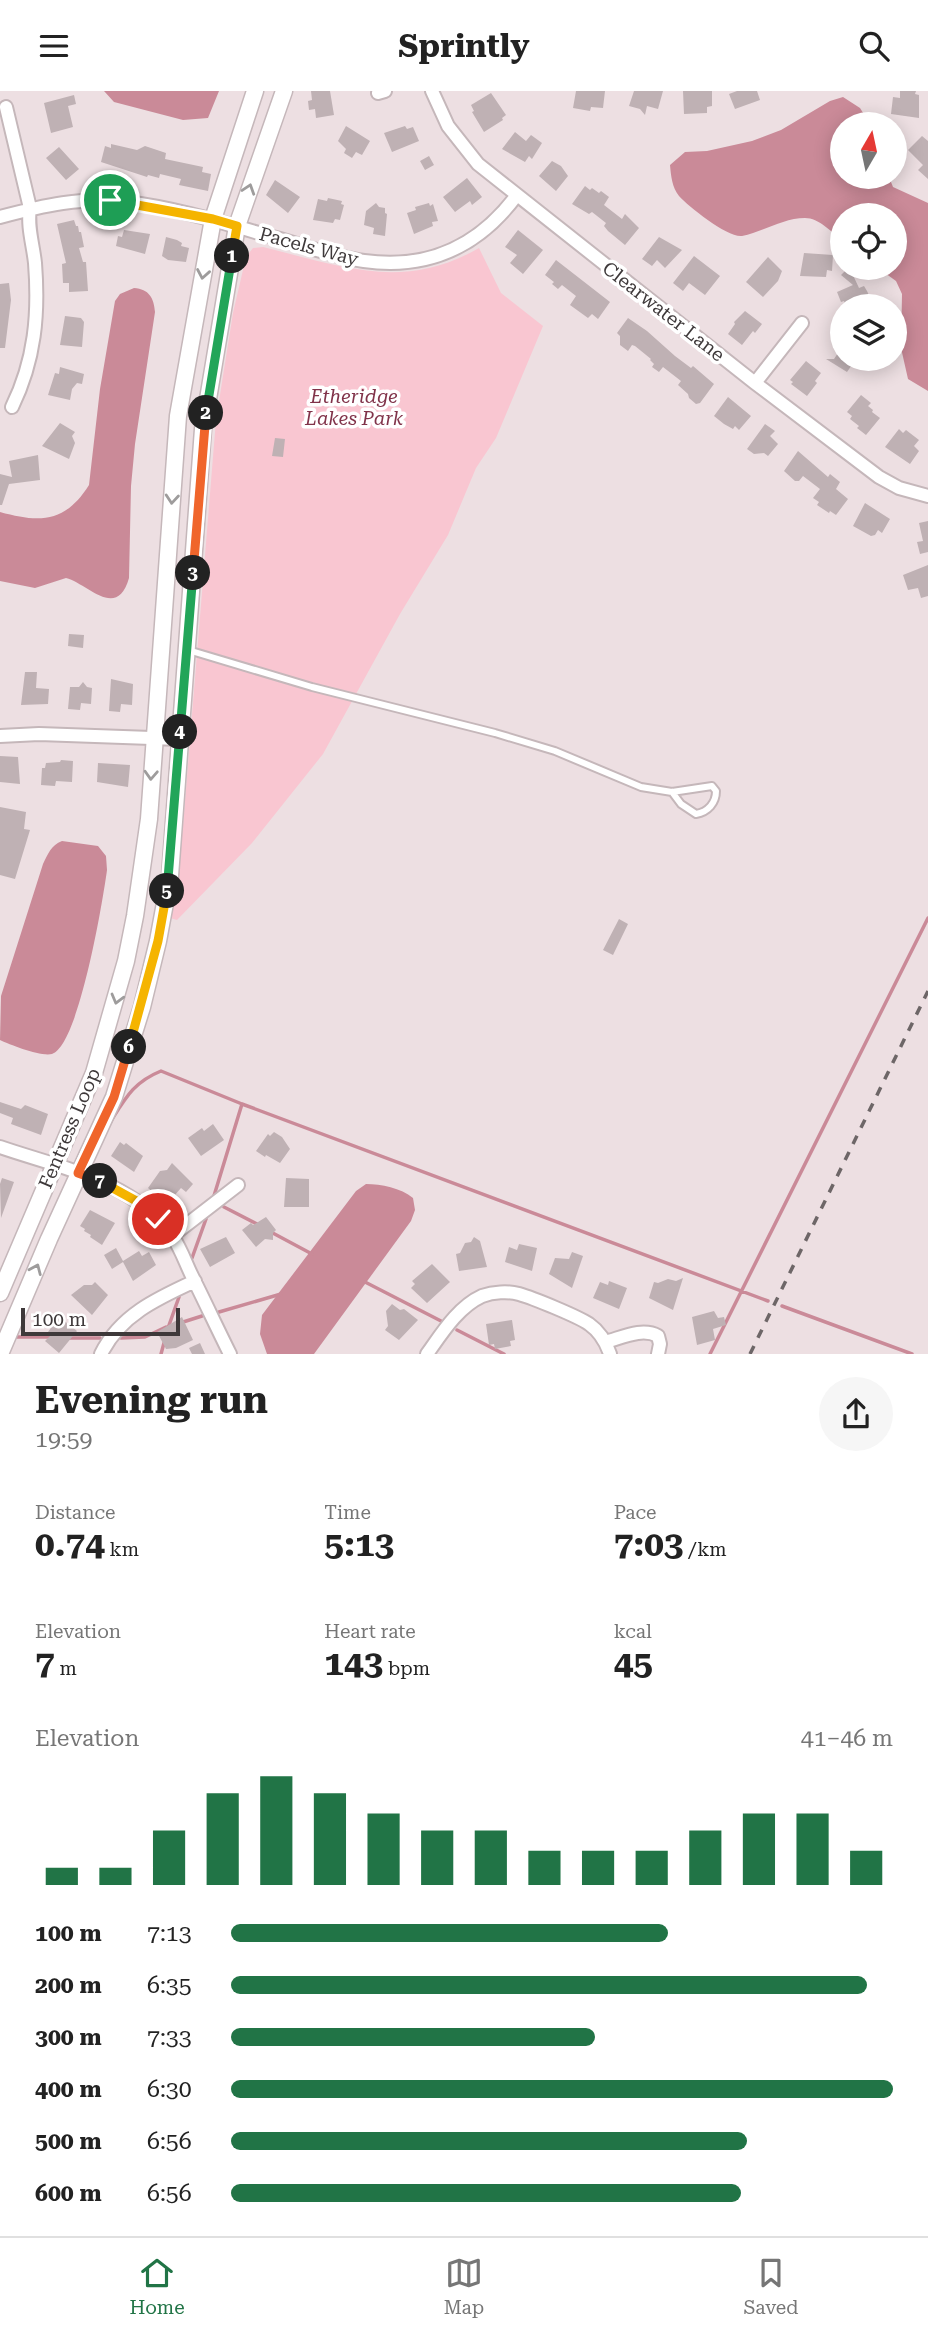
<!DOCTYPE html>
<html lang="en">
<head>
<meta charset="utf-8">
<style>
  body { margin:0; font-family:"Roboto Serif",serif; background:#f6f6f6; color:#222; height:100vh; display:flex; flex-direction:column; font-size:26px; white-space:nowrap }
  * { box-sizing:border-box; margin:0 }
  p { font-size:23px; color:#767676 }
  .icon { flex:none; width:38px; height:38px; fill:none; stroke:currentColor; stroke-width:2; stroke-linecap:round; stroke-linejoin:round }
  .map { position:relative; height:1263px; overflow:hidden }
  .panel { display:flex; flex-direction:column; background:#fff; flex:1 }
  .panel>* { flex:none }
  .needle { width:46px; rotate:9deg }
  .buttons { position:absolute; left:830px; top:21px; display:grid; gap:14px }
  .buttons a { display:grid; place-items:center; width:77px; height:77px; border-radius:50%; background:#fff; box-shadow:0 4px 18px #0003; font-size:35px }
  .scale { position:absolute; left:21px; bottom:18px; width:159px; box-sizing:border-box; padding-left:7px; border:4px solid #3e393a; border-top:0; font-size:19px; line-height:24px; white-space:nowrap; color:#3e393a; -webkit-text-stroke:5px #fff; paint-order:stroke }
  .pin { position:absolute; display:grid; place-items:center; width:60px; height:60px; color:#fff; margin:-30px; border:4px solid #fff; border-radius:50%; box-shadow:0 2px 7px #0007 }
  .km { position:absolute; width:35px; height:35px; margin:-18px; border-radius:50%; background:#222; color:#fff; font-size:19px; line-height:35px; text-align:center }
  .round { display:grid; place-items:center; flex:none; width:74px; height:74px; border-radius:37px; background:#f6f6f6 }
  .headline { display:flex; align-items:center; justify-content:space-between; height:119px; padding:0 35px }
  h1 { font-size:38px; font-weight:700; line-height:52px }
  .stats { display:grid; grid-template-columns:repeat(3,1fr); gap:10px; height:119px; padding:7px 35px }
  .stats div { display:grid; align-content:center }
  .stats b { font-size:35px; font-weight:700 }
  .stats small { font-size:19px; font-weight:400 }
  .stats p { font-size:19px }
  .chart { height:196px; padding:14px 35px }
  .chart p { display:flex; justify-content:space-between }
  .chart svg { width:100%; height:126px; margin-top:7px; stroke:#217446; stroke-width:6 }
  ul { padding:0 35px; list-style:none; font-size:23px }
  li { display:grid; grid-template-columns:112px 84px 1fr; align-items:center; height:52px }
  li i { height:18px; border-radius:9px; background:#217446 }
  header { display:flex; justify-content:space-between; align-items:center; height:91px; padding:0 35px; background:#fff; font-size:32px; font-weight:700 }
  .tab-bar { display:flex; justify-content:space-around; align-items:center; height:98px; border-top:2px solid #e0e0e0; background:#fff; font-size:19px; color:#767676 }
  .tab-bar a { display:grid; justify-items:center; gap:4px }
  .tab-bar .selected { color:#217446 }
  .map>svg:first-child { display:block }
  .green { fill:#f9c6d1 }
  .water { fill:#ca8a98 }
  .lines { fill:none; stroke-linecap:round; stroke-linejoin:round }
  .stream { stroke:#ca8a98; stroke-width:3.5 }
  .building { fill:#bfb1b4 }
  .service-casing { stroke:#c5b7ba; stroke-width:10 }
  .minor-casing { stroke:#c5b7ba; stroke-width:16 }
  .tertiary-casing { stroke:#c5b7ba; stroke-width:19 }
  .service { stroke:#fff; stroke-width:6 }
  .minor { stroke:#fff; stroke-width:12 }
  .tertiary { stroke:#fff; stroke-width:16 }
  .rail { stroke:#6d6667; stroke-width:3.5; stroke-dasharray:9 9; stroke-linecap:butt }
  .oneway { stroke:#9e9c9c }
  .split-1-casing { stroke:#fff; stroke-width:14 }
  .split-2-casing { stroke:#fff; stroke-width:14 }
  .split-3-casing { stroke:#fff; stroke-width:14 }
  .split-4-casing { stroke:#fff; stroke-width:14 }
  .split-5-casing { stroke:#fff; stroke-width:14 }
  .split-6-casing { stroke:#fff; stroke-width:14 }
  .split-7-casing { stroke:#fff; stroke-width:14 }
  .split-8-casing { stroke:#fff; stroke-width:14 }
  .split-1 { stroke:#f5b400; stroke-width:9 }
  .split-2 { stroke:#22a559; stroke-width:9 }
  .split-3 { stroke:#f0652b; stroke-width:9 }
  .split-4 { stroke:#22a559; stroke-width:9 }
  .split-5 { stroke:#22a559; stroke-width:9 }
  .split-6 { stroke:#f5b400; stroke-width:9 }
  .split-7 { stroke:#f0652b; stroke-width:9 }
  .split-8 { stroke:#f5b400; stroke-width:9 }
  .labels { text-anchor:middle; stroke-width:7; stroke-linejoin:round; paint-order:stroke }
  .street-label { font-size:19px; fill:#3e393a; stroke:#fff }
  .park-label { font-size:19px; font-style:italic; fill:#81334a; stroke:#fff }
</style>
</head>
<body>
<header><svg class="icon" aria-label="menu" viewBox="0 0 24 24"><path d="M4 6h16M4 12h16M4 18h16"/></svg>Sprintly<svg class="icon" aria-label="search" viewBox="0 0 24 24"><circle cx="10" cy="10" r="6"/><path d="M15 15l6 6"/></svg></header>
<div class="map">
<svg width="928" height="1263" viewBox="0 0 928 1263">
  <rect width="100%" height="100%" fill="#eddfe2"/>
  <path class="green" d="M 263,156 C 341,175 403,201 479,157 L 501,202 L 543,235 L 496,347 L 476,377 L 448,444 L 400,523 L 323,663 L 252,752 L 177,829 L 170,827 L 183,735 L 216,329 L 233,222 L 246,166 L 253,157 Z"/>
  <path class="water" d="M 104,0 L 219,0 L 208,27 L 183,29 L 114,11 Z
    M 843,6 L 860,17 L 870,33 L 842,33 L 842,86 L 889,86 L 893,96 L 928,112 L 928,300 L 908,288 L 901,257 L 902,203 L 896,190 L 878,177 L 894,177 L 894,124 L 842,124 L 842,149 C 831,141 819,127 805,127 C 783,127 763,141 742,145 C 728,147 689,116 679,105 C 672,96 671,85 670,74 L 685,61 L 707,60 L 752,50 L 781,39 L 830,10 Z
    M 134,197 C 149,198 154,207 155,221 L 135,353 L 131,395 L 129,487 C 117,530 87,492 66,487 L 35,497 L 0,490 L 0,421 C 40,432 65,432 89,394 L 100,298 L 115,210 L 120,203 Z
    M 62,750 L 98,755 L 106,765 L 107,779 C 103,809 79,954 52,963 C 41,966 11,954 0,949 L 1,905 L 43,773 C 48,763 51,754 62,750 Z
    M 366,1093 C 381,1093 401,1097 413,1107 L 415,1119 L 411,1130 L 314,1263 L 267,1263 L 260,1243 L 262,1224 L 356,1100 Z"/>
  <g class="lines">
    <path class="stream" d="M 111,1030 C 126,1006 134,991 161,980 L 242,1013 L 768,1210
      M 213,1108 L 242,1013
      M 224,1116 L 259,1134
      M 269,1140 L 312,1163
      M 192,1167 L 206,1128
      M 365,1191 L 441,1230
      M 782,1215 L 912,1263
      M 219,1221 L 281,1203
      M 180,1232 L 202,1225
      M 168,1237 L 179,1206
      M 457,1239 L 504,1263
      M 11,1246 L 53,1246
      M 67,1247 L 100,1247
      M 121,1247 L 145,1246 L 166,1236
      M 161,1263 L 164,1252
      M 710,1263 L 928,827"/>
  </g>
  <path class="building" d="M 311,0 L 330,0 L 334,24 L 316,27 L 315,18 L 309,19 L 308,10 L 312,9 Z
    M 576,0 L 605,0 L 603,17 L 591,16 L 590,20 L 573,17 Z
    M 634,0 L 663,0 L 658,18 L 647,15 L 645,24 L 640,18 L 629,15 Z
    M 683,0 L 712,0 L 712,15 L 707,16 L 707,22 L 684,23 Z
    M 737,0 L 757,0 L 760,9 L 735,18 L 729,3 Z
    M 900,0 L 916,0 L 915,3 L 919,4 L 919,27 L 891,23 L 893,6 L 900,7 Z
    M 491,2 L 506,24 L 502,27 L 503,29 L 484,41 L 472,21 L 474,20 L 471,14 Z
    M 74,4 L 76,13 L 68,15 L 73,36 L 51,42 L 44,12 Z
    M 346,35 L 370,50 L 362,64 L 356,61 L 352,67 L 344,62 L 346,58 L 338,50 Z
    M 405,35 L 407,38 L 413,36 L 419,50 L 392,61 L 384,42 Z
    M 515,41 L 526,50 L 531,44 L 542,52 L 532,68 L 529,65 L 525,71 L 502,58 Z
    M 922,45 L 928,50 L 928,88 L 918,79 L 923,74 L 908,59 Z
    M 111,53 L 137,59 L 145,55 L 166,62 L 165,68 L 203,76 L 202,81 L 211,83 L 208,100 L 179,94 L 181,88 L 160,83 L 159,87 L 148,84 L 147,86 L 101,71 L 105,55 L 111,57 Z
    M 59,56 L 79,78 L 66,89 L 46,67 Z
    M 429,65 L 434,74 L 425,79 L 420,70 Z
    M 552,70 L 561,75 L 568,85 L 556,100 L 539,85 Z
    M 467,87 L 482,106 L 472,114 L 470,110 L 455,121 L 443,106 Z
    M 275,89 L 300,106 L 288,122 L 266,104 Z
    M 585,95 L 590,99 L 592,97 L 599,102 L 601,100 L 609,106 L 604,114 L 622,128 L 625,123 L 639,137 L 625,154 L 608,140 L 604,135 L 606,132 L 592,121 L 589,123 L 572,113 Z
    M 328,107 L 342,110 L 341,113 L 344,114 L 340,129 L 335,128 L 333,132 L 313,129 L 318,108 L 327,110 Z
    M 376,112 L 379,116 L 385,117 L 385,122 L 387,123 L 385,145 L 373,143 L 374,137 L 364,134 L 366,120 Z
    M 429,112 L 430,115 L 433,113 L 438,130 L 432,131 L 433,135 L 414,143 L 407,122 L 416,119 L 415,116 Z
    M 74,129 L 76,135 L 78,135 L 79,141 L 81,141 L 84,156 L 79,157 L 83,171 L 86,171 L 88,200 L 69,201 L 69,192 L 63,192 L 62,173 L 66,172 L 57,133 Z
    M 124,139 L 150,143 L 145,163 L 116,155 L 118,145 L 122,146 Z
    M 518,139 L 543,159 L 523,183 L 510,172 L 517,164 L 505,156 Z
    M 166,146 L 177,149 L 182,152 L 181,155 L 189,157 L 186,171 L 168,169 L 162,165 Z
    M 659,146 L 682,159 L 665,177 L 657,169 L 652,175 L 642,168 Z
    M 804,162 L 833,164 L 832,180 L 827,179 L 826,186 L 800,185 Z
    M 694,165 L 720,185 L 705,204 L 689,192 L 683,200 L 673,192 Z
    M 768,166 L 782,180 L 778,190 L 763,206 L 746,191 Z
    M 556,169 L 610,211 L 598,228 L 592,223 L 588,227 L 570,214 L 576,205 L 562,194 L 558,198 L 552,193 L 554,191 L 545,184 Z
    M 847,178 L 852,182 L 859,197 L 864,195 L 867,200 L 874,215 L 846,215 L 844,210 L 841,211 L 837,201 L 853,194 L 841,184 Z
    M 9,192 L 11,209 L 5,257 L 0,257 L 0,193 Z
    M 745,220 L 762,233 L 755,242 L 753,240 L 742,254 L 728,243 L 735,233 L 734,231 Z
    M 65,225 L 81,227 L 84,231 L 82,256 L 60,254 Z
    M 628,227 L 647,240 L 675,265 L 691,277 L 693,275 L 714,293 L 700,312 L 696,313 L 689,307 L 688,303 L 678,294 L 681,290 L 663,276 L 659,281 L 652,276 L 654,273 L 650,269 L 651,268 L 635,255 L 632,254 L 628,260 L 620,254 L 620,245 L 617,242 Z
    M 842,256 L 842,268 L 856,268 L 847,281 L 826,268 L 834,268 Z
    M 806,270 L 821,282 L 815,290 L 817,292 L 807,305 L 791,293 L 793,291 L 790,289 Z
    M 60,276 L 84,283 L 82,293 L 77,292 L 72,298 L 70,309 L 48,304 L 55,282 L 59,283 Z
    M 861,304 L 871,312 L 868,315 L 873,319 L 872,321 L 880,327 L 866,344 L 857,337 L 859,335 L 850,328 L 852,325 L 847,321 Z
    M 728,306 L 751,325 L 739,339 L 735,335 L 733,338 L 724,333 L 714,325 Z
    M 60,332 L 75,341 L 72,345 L 75,352 L 69,368 L 42,355 Z
    M 765,333 L 775,340 L 770,345 L 778,353 L 768,365 L 764,362 L 754,363 L 747,358 Z
    M 899,338 L 903,342 L 906,339 L 919,349 L 914,355 L 919,360 L 910,373 L 885,356 Z
    M 275,347 L 285,348 L 283,366 L 272,365 Z
    M 798,360 L 828,386 L 830,383 L 840,391 L 836,398 L 848,408 L 836,424 L 830,420 L 829,422 L 817,414 L 819,411 L 813,407 L 820,398 L 803,385 L 799,390 L 795,390 L 784,380 Z
    M 38,364 L 40,389 L 9,393 L 2,414 L 0,414 L 0,383 L 12,386 L 9,370 Z
    M 865,412 L 890,428 L 882,442 L 878,439 L 875,444 L 871,445 L 853,435 Z
    M 928,430 L 928,461 L 920,463 L 917,451 L 923,450 L 919,432 Z
    M 928,474 L 928,505 L 921,507 L 918,497 L 908,499 L 903,484 Z
    M 69,543 L 84,544 L 83,557 L 68,555 Z
    M 25,581 L 37,581 L 36,597 L 49,598 L 48,613 L 21,614 Z
    M 111,588 L 133,593 L 132,614 L 121,613 L 120,621 L 109,620 Z
    M 83,591 L 87,596 L 92,597 L 91,613 L 81,612 L 80,619 L 68,618 L 70,596 L 79,596 Z
    M 0,665 L 18,666 L 20,693 L 0,691 Z
    M 61,669 L 73,670 L 72,691 L 56,690 L 55,695 L 41,694 L 42,677 L 45,677 L 46,672 L 60,671 Z
    M 98,672 L 130,674 L 128,696 L 97,691 Z
    M 0,716 L 26,721 L 24,738 L 30,739 L 15,788 L 0,784 Z
    M 619,828 L 628,833 L 613,864 L 603,859 Z
    M 0,1011 L 21,1018 L 25,1014 L 48,1023 L 41,1044 L 11,1033 L 13,1027 L 0,1022 Z
    M 213,1033 L 224,1049 L 201,1065 L 188,1047 L 202,1037 L 204,1040 Z
    M 274,1041 L 282,1046 L 290,1058 L 280,1072 L 266,1064 L 265,1066 L 256,1060 L 268,1043 L 270,1045 Z
    M 120,1051 L 124,1054 L 126,1052 L 143,1065 L 134,1081 L 111,1065 Z
    M 172,1072 L 193,1093 L 186,1101 L 181,1097 L 167,1113 L 148,1097 L 160,1080 L 167,1079 Z
    M 2,1087 L 14,1091 L 1,1127 L 0,1093 Z
    M 286,1087 L 309,1088 L 309,1116 L 284,1116 Z
    M 90,1119 L 115,1132 L 102,1154 L 90,1146 L 91,1144 L 84,1140 L 85,1138 L 80,1135 Z
    M 266,1126 L 276,1139 L 273,1142 L 273,1149 L 265,1148 L 256,1156 L 242,1139 L 251,1132 L 253,1134 Z
    M 226,1146 L 235,1162 L 210,1176 L 200,1158 Z
    M 474,1146 L 480,1150 L 487,1176 L 459,1180 L 456,1163 L 460,1162 L 465,1152 L 471,1151 Z
    M 519,1153 L 537,1157 L 532,1180 L 505,1171 L 509,1156 L 517,1159 Z
    M 116,1157 L 123,1170 L 139,1160 L 142,1165 L 149,1161 L 156,1174 L 133,1190 L 123,1171 L 112,1178 L 104,1164 Z
    M 572,1161 L 583,1165 L 572,1197 L 549,1183 L 555,1167 L 569,1168 Z
    M 432,1173 L 450,1191 L 427,1212 L 411,1197 L 415,1193 L 412,1190 Z
    M 683,1187 L 673,1219 L 649,1207 L 654,1191 L 658,1192 L 668,1188 L 676,1190 Z
    M 609,1190 L 627,1197 L 619,1218 L 593,1207 L 600,1191 L 608,1194 Z
    M 95,1191 L 108,1204 L 92,1224 L 71,1204 L 84,1194 L 92,1194 Z
    M 392,1213 L 400,1219 L 404,1218 L 418,1229 L 399,1249 L 385,1239 L 388,1235 L 386,1220 Z
    M 714,1220 L 718,1227 L 724,1226 L 726,1234 L 713,1238 L 715,1249 L 697,1254 L 692,1226 Z
    M 182,1226 L 193,1249 L 176,1257 L 166,1258 L 157,1241 Z
    M 58,1227 L 61,1230 L 62,1228 L 77,1240 L 59,1262 L 45,1250 L 51,1244 L 48,1241 Z
    M 512,1229 L 515,1249 L 510,1250 L 511,1255 L 495,1258 L 494,1253 L 489,1254 L 486,1233 Z
    M 200,1252 L 205,1263 L 192,1263 L 189,1257 Z"/>
  <g class="lines">
    <g class="service-casing">
      <path id="service" d="M 188,559 L 312,596 L 495,642 L 555,660 L 641,696 L 672,701 L 712,695 L 716,700 C 716,712 708,721 696,723 L 681,713 L 672,701"/>
    </g>
    <g class="minor-casing">
      <path id="minor" d="M 432,0 L 448,35 L 478,73 L 755,292 L 879,386 L 899,397 L 928,405
        M 378,2 L 385,0
        M 6,16 L 30,117 C 27,136 33,153 35,172 C 39,223 35,269 12,316
        M 0,126 C 41,115 84,105 126,111 C 177,117 227,133 276,147 C 305,155 335,166 364,170 C 428,179 479,155 517,104
        M 755,292 L 802,232
        M 0,645 L 39,643 L 179,648
        M 0,1056 C 61,1077 134,1090 173,1146 C 181,1158 186,1173 192,1185 C 205,1211 217,1237 230,1263
        M 172,1145 L 238,1094
        M 605,1251 C 621,1247 642,1236 658,1245 L 660,1253 L 658,1263
        M 101,1263 C 120,1224 158,1207 195,1190
        M 427,1263 C 442,1242 458,1216 482,1205 C 493,1201 508,1200 519,1203 C 533,1207 577,1225 589,1233 C 599,1240 606,1251 610,1263"/>
    </g>
    <g class="tertiary-casing">
      <path id="tertiary" d="M 0,1202 L 94,982 L 126,870 L 135,825 L 149,728 L 178,325 L 213,128 L 255,0
        M 0,1263 L 49,1148 L 114,1006 L 142,916 L 158,850 L 170,785 L 203,338 L 237,135 L 284,0"/>
    </g>
    <use href="#service" class="service"/>
    <use href="#minor" class="minor"/>
    <use href="#tertiary" class="tertiary"/>
    <path class="rail" d="M 750,1263 L 928,900"/>
  </g>
  <defs><path id="oneway-chevron" d="M-2-3.5L2.5 0L-2 3.5" fill="none" stroke-width="1.6" stroke-linecap="round" stroke-linejoin="round" transform="scale(1.75)"/></defs>
  <g class="oneway">
    <use href="#oneway-chevron" transform="translate(249 98) rotate(-72)"/>
    <use href="#oneway-chevron" transform="translate(203 183) rotate(100)"/>
    <use href="#oneway-chevron" transform="translate(172 408) rotate(95)"/>
    <use href="#oneway-chevron" transform="translate(151 684) rotate(93)"/>
    <use href="#oneway-chevron" transform="translate(117 908) rotate(105)"/>
    <use href="#oneway-chevron" transform="translate(36 1178) rotate(-67)"/>
  </g>
  <g class="lines">
    <g class="split-1-casing">
      <path id="split-1" d="M 110,109 L 213,128 L 237,135 L 232,165"/>
    </g>
    <g class="split-2-casing">
      <path id="split-2" d="M 206,322 L 232,165"/>
    </g>
    <g class="split-3-casing">
      <path id="split-3" d="M 193,482 L 206,322"/>
    </g>
    <g class="split-4-casing">
      <path id="split-4" d="M 180,641 L 193,482"/>
    </g>
    <g class="split-5-casing">
      <path id="split-5" d="M 167,800 L 180,641"/>
    </g>
    <g class="split-6-casing">
      <path id="split-6" d="M 129,956 L 158,850 L 167,800"/>
    </g>
    <g class="split-7-casing">
      <path id="split-7" d="M 100,1090 L 78,1082 L 114,1006 L 129,956"/>
    </g>
    <g class="split-8-casing">
      <path id="split-8" d="M 100,1090 L 140,1112 L 158,1128"/>
    </g>
    <use href="#split-1" class="split-1"/>
    <use href="#split-2" class="split-2"/>
    <use href="#split-3" class="split-3"/>
    <use href="#split-4" class="split-4"/>
    <use href="#split-5" class="split-5"/>
    <use href="#split-6" class="split-6"/>
    <use href="#split-7" class="split-7"/>
    <use href="#split-8" class="split-8"/>
  </g>
  <g class="labels">
    <g class="street-label">
      <text transform="translate(309 155) rotate(15)" y="7">Pacels Way</text>
      <text transform="translate(664 220) rotate(38)" y="7">Clearwater Lane</text>
      <text transform="translate(69 1037) rotate(-67)" y="7">Fentress Loop</text>
    </g>
    <g class="park-label">
      <text x="354" y="312">Etheridge<tspan x="354" dy="22">Lakes Park</tspan></text>
    </g>
  </g>
</svg>
<div class="buttons">
<a><svg class="needle" viewBox="-14 -14 28 28"><path d="M0-13l5 13h-10z" fill="#e53935"/><path d="M0 13l5-13h-10z" fill="#767676"/></svg></a>
<a><svg class="icon" aria-label="locate" viewBox="0 0 24 24"><circle cx="12" cy="12" r="6"/><path d="M12 2v4M12 18v4M2 12h4M18 12h4"/></svg></a>
<a><svg class="icon" aria-label="layers" viewBox="0 0 24 24"><path d="M12 4l9 5-9 5-9-5zM3 14l9 5 9-5"/></svg></a>
</div>
<div class="scale">100 m</div>
<div class="pin" style="left:110px;top:109px;background:#1e9e55"><svg class="icon" aria-label="arrive" viewBox="0 0 24 24"><path d="M6 21V4h12l-3 4 3 4H6"/></svg></div>
<div class="pin" style="left:158px;top:1128px;background:#d93025"><svg class="icon" aria-label="check" viewBox="0 0 24 24"><path d="M5 12l5 5 9-10"/></svg></div>
<b class="km" style="left:232px;top:165px">1</b>
<b class="km" style="left:206px;top:322px">2</b>
<b class="km" style="left:193px;top:482px">3</b>
<b class="km" style="left:180px;top:641px">4</b>
<b class="km" style="left:167px;top:800px">5</b>
<b class="km" style="left:129px;top:956px">6</b>
<b class="km" style="left:100px;top:1090px">7</b>
</div>
<section class="panel">
<div class="headline"><div><h1>Evening run</h1><p>19:59</p></div><a class="round"><svg class="icon" aria-label="share" viewBox="0 0 24 24"><path d="M12 15V3M7 8l5-5 5 5M5 13v7h14v-7"/></svg></a></div>
<div class="stats">
<div><p>Distance</p><b>0.74<small> km</small></b></div>
<div><p>Time</p><b>5:13</b></div>
<div><p>Pace</p><b>7:03<small> /km</small></b></div>
</div>
<div class="stats">
<div><p>Elevation</p><b>7<small> m</small></b></div>
<div><p>Heart rate</p><b>143<small> bpm</small></b></div>
<div><p>kcal</p><b>45</b></div>
</div>
<div class="chart"><p><span>Elevation</span>41–46 m</p>
<svg viewBox="0 0 160 44" preserveAspectRatio="none"><path d="M5 44V38M15 44V38M25 44V25M35 44V12M45 44V6M55 44V12M65 44V19M75 44V25M85 44V25M95 44V32M105 44V32M115 44V32M125 44V25M135 44V19M145 44V19M155 44V32"/></svg>
</div>
<ul>
<li><b>100 m</b>7:13<i style="width:66%"></i></li>
<li><b>200 m</b>6:35<i style="width:96%"></i></li>
<li><b>300 m</b>7:33<i style="width:55%"></i></li>
<li><b>400 m</b>6:30<i style="width:100%"></i></li>
<li><b>500 m</b>6:56<i style="width:78%"></i></li>
<li><b>600 m</b>6:56<i style="width:77%"></i></li>
</ul>
</section>
<nav class="tab-bar">
<a class="selected"><svg class="icon" aria-label="home" viewBox="0 0 24 24"><path d="M3 11l9-7 9 7M6 9v11h12V9"/></svg>Home</a>
<a><svg class="icon" aria-label="map" viewBox="0 0 24 24"><path d="M3 6l6-2 6 2 6-2v14l-6 2-6-2-6 2zM9 4v14M15 6v14"/></svg>Map</a>
<a><svg class="icon" aria-label="saved" viewBox="0 0 24 24"><path d="M7 4h10v16l-5-4-5 4z"/></svg>Saved</a>
</nav>
</body>
</html>
